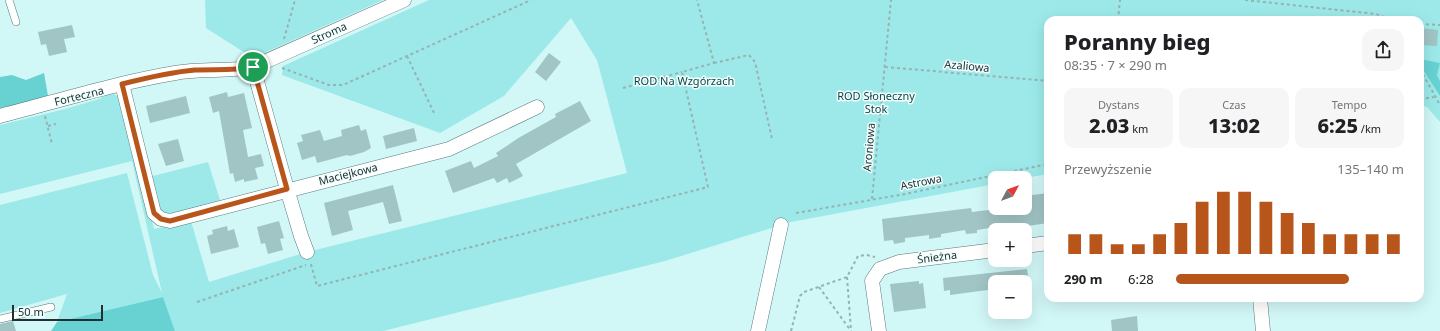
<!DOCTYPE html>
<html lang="pl">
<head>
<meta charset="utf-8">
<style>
  body { margin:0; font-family:"Noto Sans",sans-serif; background:#f6f6f6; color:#202124; height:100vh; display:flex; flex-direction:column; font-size:15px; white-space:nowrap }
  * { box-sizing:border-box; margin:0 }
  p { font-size:13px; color:#757577 }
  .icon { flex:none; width:22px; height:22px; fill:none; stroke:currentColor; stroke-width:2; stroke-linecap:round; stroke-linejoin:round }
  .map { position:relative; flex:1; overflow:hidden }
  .side { position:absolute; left:1044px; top:16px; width:380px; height:286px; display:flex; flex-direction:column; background:#fff; border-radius:12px; box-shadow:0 4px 16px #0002 }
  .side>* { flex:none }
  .needle { width:26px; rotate:49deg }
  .controls { position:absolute; left:988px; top:171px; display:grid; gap:8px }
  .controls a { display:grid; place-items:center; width:44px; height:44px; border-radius:8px; background:#fff; box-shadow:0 4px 16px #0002; font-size:20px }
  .scale { position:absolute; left:12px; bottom:10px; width:91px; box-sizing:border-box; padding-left:4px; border:2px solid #233031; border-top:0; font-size:11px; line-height:14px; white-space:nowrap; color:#233031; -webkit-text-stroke:3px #f1ffff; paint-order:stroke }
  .pin { position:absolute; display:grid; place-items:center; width:34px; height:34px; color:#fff; margin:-17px; border:2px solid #fff; border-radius:50%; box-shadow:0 1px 4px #0007 }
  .round { display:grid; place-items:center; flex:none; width:42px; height:42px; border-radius:12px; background:#f6f6f6 }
  .overview { display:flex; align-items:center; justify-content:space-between; height:68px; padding:0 20px }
  h1 { font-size:22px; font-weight:800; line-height:30px }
  .figures { display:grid; grid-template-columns:repeat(3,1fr); gap:6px; height:68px; padding:4px 20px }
  .figures div { display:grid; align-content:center; border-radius:10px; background:#f6f6f6; text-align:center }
  .figures b { font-size:20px; font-weight:800 }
  .figures small { font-size:11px; font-weight:400 }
  .figures p { font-size:11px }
  .chart { height:112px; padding:8px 20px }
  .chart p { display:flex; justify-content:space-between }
  .chart svg { width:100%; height:72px; margin-top:4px; stroke:#b7551a; stroke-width:6 }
  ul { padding:0 20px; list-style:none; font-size:13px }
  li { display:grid; grid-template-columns:64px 48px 1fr; align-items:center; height:30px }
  li i { height:10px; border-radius:5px; background:#b7551a }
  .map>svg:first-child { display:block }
  .green { fill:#9de9e9 }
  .forest { fill:#68d2d3 }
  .building { fill:#a1c4c4 }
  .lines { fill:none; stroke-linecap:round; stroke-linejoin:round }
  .service-casing { stroke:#597a7a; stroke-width:8 }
  .minor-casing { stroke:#597a7a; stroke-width:15 }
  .path { stroke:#96b3b3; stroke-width:2; stroke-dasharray:3 3; stroke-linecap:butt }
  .service { stroke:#fff; stroke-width:7 }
  .minor { stroke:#fff; stroke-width:14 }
  .route-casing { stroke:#fff; stroke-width:8 }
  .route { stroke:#b7551a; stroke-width:5 }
  .labels { text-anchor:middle; stroke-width:3; stroke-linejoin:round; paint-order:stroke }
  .street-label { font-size:11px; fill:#233031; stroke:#f1ffff }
  .park-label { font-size:11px; fill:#0b3e3f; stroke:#f1ffff }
</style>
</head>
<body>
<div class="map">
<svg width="1440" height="331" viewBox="0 0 1440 331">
  <rect width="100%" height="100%" fill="#d2f7f7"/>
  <path class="green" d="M 205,0 L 383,0 L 253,58 L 206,28 Z
    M 429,0 L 1440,0 L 1440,122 L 1427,107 L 1420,105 L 1420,20 L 1048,20 L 1048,174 L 1025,178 L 995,178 L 995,184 L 791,222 L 665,261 L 383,331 L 175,331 L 163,297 L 57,322 L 67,294 L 0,313 L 0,205 L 127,173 L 153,275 L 162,293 L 132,161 L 0,194 L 0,125 L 65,109 L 99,99 L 106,95 L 114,94 L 120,98 L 154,229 L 191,221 L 209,282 L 307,252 L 627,173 L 597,60 L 571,18 L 504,96 L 440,133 L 282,75 L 283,66 Z
    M 208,162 L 221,203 L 170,216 L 155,207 L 149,177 Z"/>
  <path class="forest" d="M 1420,59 L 1440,63 L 1437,75 L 1440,81 L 1440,96 L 1424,71 Z
    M 44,73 L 48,96 L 0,109 L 0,77 L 12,75 L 26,80 Z
    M 163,297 L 175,331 L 51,331 L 57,322 Z"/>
  <path class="building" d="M 72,25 L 75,37 L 64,39 L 67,52 L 49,56 L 46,44 L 41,45 L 38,32 Z
    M 1420,28 L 1438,30 L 1437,46 L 1420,45 Z
    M 549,53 L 561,62 L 546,81 L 535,72 Z
    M 227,92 L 228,97 L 244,93 L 252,128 L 243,130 L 248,157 L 261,154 L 264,166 L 255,168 L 258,179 L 244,182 L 244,179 L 235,182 L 233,173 L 230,174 L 219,111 L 213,113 L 209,97 Z
    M 186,96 L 190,113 L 150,123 L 146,106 Z
    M 580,101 L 591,121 L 516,164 L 523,176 L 509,183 L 507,178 L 497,183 L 494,178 L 453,193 L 445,171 L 471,161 L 474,168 L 498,156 L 496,153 L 520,137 L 556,117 L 555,114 Z
    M 359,125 L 361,131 L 366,129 L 371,148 L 364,152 L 350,156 L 347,155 L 317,163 L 315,156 L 302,160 L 297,143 L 303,141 L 301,135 L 320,130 L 324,141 L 342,136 L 341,130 Z
    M 414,128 L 417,141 L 386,149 L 383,136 Z
    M 178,139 L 184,161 L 166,166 L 158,144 Z
    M 393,185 L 402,221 L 389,224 L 383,202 L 348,211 L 353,230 L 332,236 L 324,203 Z
    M 1048,193 L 1048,223 L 1001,230 L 1001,226 L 977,230 L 977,233 L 966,234 L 965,230 L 941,234 L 941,237 L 929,239 L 929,235 L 905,238 L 905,242 L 894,244 L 893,240 L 884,241 L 882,219 L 971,208 L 972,212 L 1004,208 L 1025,208 L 1025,196 Z
    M 279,221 L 284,238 L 280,239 L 283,250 L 268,254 L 265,243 L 261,244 L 257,227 Z
    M 227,226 L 228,231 L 234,229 L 239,247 L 211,254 L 207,236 L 213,234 L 212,230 Z
    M 1027,269 L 1029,282 L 995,282 L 995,289 L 950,295 L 950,290 L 944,291 L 943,278 Z
    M 919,281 L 919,284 L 923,283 L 926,308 L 894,312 L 890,284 Z
    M 1137,316 L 1138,331 L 1112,331 L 1111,320 Z
    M 13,321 L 16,331 L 0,331 L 0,324 Z"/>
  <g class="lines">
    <g class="service-casing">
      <path id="service" d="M 9,0 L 16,22
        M 0,319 L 51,307"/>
    </g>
    <g class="minor-casing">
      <path id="minor" d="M 253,67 L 287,189 L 301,236 L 307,252
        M 122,84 L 154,213 L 161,219 L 170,221 L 449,149 L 537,107
        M 0,116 C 58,101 116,83 175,73 C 201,68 227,72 253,67 L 404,0
        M 1025,246 L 1048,243
        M 1260,298 L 1263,331
        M 758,331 L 781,225
        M 879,331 L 872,281 L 880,269 L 899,262 L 995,250"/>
    </g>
    <path class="path" d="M 1245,0 L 1376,14 L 1392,20
      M 1118,20 L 1120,0
      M 1420,24 L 1440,25
      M 284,39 L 295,0
      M 407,56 L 435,115
      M 714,63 L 749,55 L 755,62 L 772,139
      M 885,67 L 1048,81
      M 282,68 L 329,85 L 343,85 L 531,0
      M 1420,69 L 1440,105
      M 623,88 L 682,72
      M 1420,99 L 1434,97
      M 45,116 L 52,144
      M 48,126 L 56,124
      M 872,199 L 891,0
      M 796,213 L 905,194 L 1048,164
      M 311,264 L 317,286 L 708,187 L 682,72 L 714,63 L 697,0
      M 847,277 L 851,330
      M 819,287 L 851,331
      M 197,302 L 306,265
      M 791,331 L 800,296 L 804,292 L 847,277 L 858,256 L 867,255 L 875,257"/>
    <use href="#service" class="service"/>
    <use href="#minor" class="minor"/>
  </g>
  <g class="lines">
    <g class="route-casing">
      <path id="route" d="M 253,67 L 287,189 L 170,221 L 161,219 L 154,213 L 122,84 C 146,78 170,72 195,70 C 215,69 233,71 253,67 Z"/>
    </g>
    <use href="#route" class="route"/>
  </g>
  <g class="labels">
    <g class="street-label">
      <text transform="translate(329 33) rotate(-24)" y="4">Stroma</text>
      <text transform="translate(967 66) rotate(5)" y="4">Azaliowa</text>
      <text transform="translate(79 96) rotate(-14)" y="4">Forteczna</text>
      <text transform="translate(869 147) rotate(-85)" y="4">Aroniowa</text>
      <text transform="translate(348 174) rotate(-14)" y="4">Maciejkowa</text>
      <text transform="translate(921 182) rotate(-11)" y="4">Astrowa</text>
      <text transform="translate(937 257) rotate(-7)" y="4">Śnieżna</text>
    </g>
    <g class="park-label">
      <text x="684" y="85">ROD Na Wzgórzach</text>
      <text x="876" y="100">ROD Słoneczny<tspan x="876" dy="13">Stok</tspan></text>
    </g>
  </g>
</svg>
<div class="controls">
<a><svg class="needle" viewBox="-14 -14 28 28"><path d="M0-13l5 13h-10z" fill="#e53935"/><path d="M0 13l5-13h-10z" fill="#757577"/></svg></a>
<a>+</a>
<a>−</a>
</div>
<div class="scale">50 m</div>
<div class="pin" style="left:253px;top:67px;background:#1e9e55"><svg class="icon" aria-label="arrive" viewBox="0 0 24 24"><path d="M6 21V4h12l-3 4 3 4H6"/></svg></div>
<section class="side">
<div class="overview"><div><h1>Poranny bieg</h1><p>08:35 · 7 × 290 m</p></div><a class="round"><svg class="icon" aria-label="share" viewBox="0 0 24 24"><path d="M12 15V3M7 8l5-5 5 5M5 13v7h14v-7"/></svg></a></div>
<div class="figures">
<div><p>Dystans</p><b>2.03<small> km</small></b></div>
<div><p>Czas</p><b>13:02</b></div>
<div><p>Tempo</p><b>6:25<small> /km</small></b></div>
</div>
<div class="chart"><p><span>Przewyższenie</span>135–140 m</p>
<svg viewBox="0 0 160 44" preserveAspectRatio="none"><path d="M5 44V32M15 44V32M25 44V38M35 44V38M45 44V32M55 44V25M65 44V12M75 44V6M85 44V6M95 44V12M105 44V19M115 44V25M125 44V32M135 44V32M145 44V32M155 44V32"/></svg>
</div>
<ul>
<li><b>290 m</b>6:28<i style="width:76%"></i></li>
</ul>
</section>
</div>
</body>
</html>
